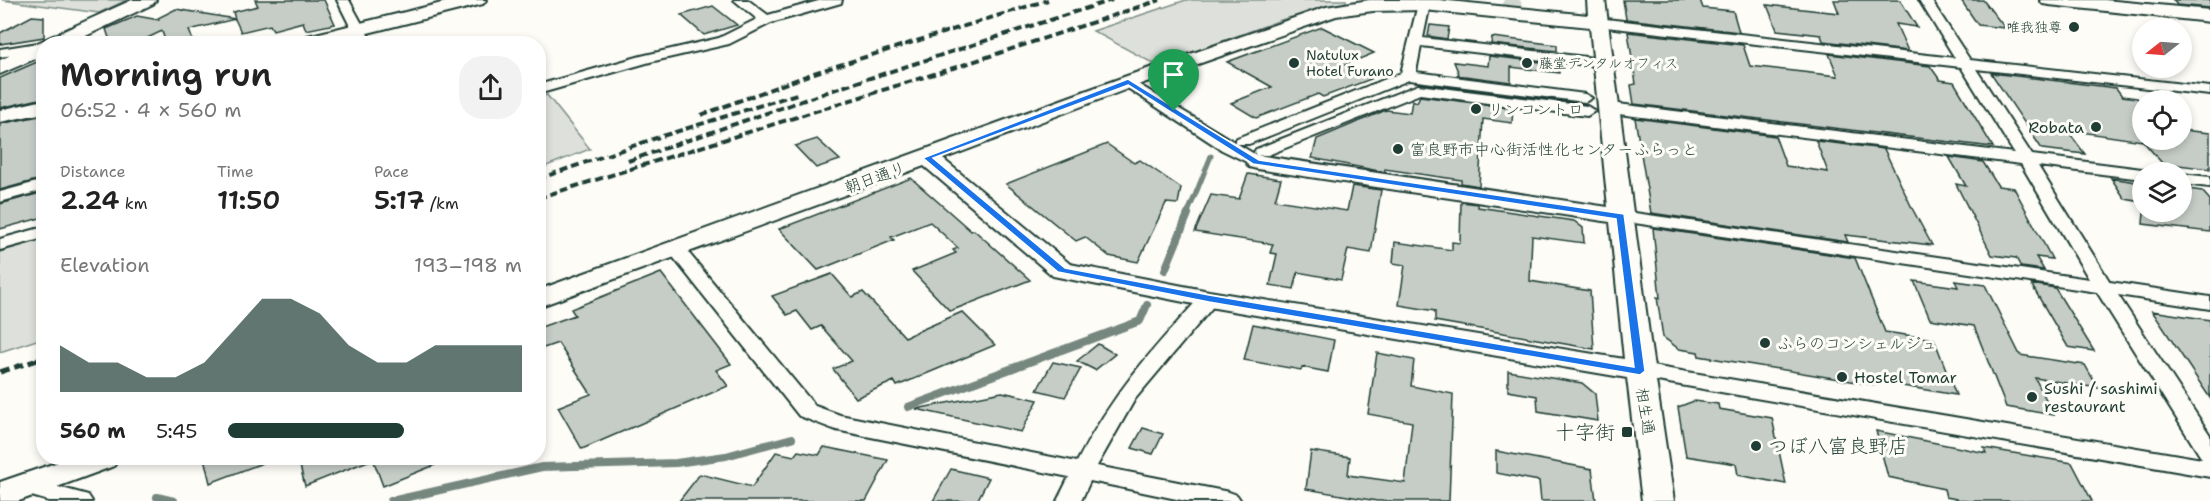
<!DOCTYPE html>
<html lang="en">
<head>
<meta charset="utf-8">
<style>
  body { margin:0; font-family:"Shantell Sans","Klee One",sans-serif; background:#f2f2f2; color:#222; height:100vh; display:flex; flex-direction:column; font-size:22px; white-space:nowrap }
  * { box-sizing:border-box; margin:0 }
  p { font-size:20px; color:#767676 }
  .icon { flex:none; width:33px; height:33px; fill:none; stroke:currentColor; stroke-width:2; stroke-linecap:round; stroke-linejoin:round }
  .map { position:relative; flex:1; overflow:hidden }
  .sheet { position:absolute; left:36px; top:36px; width:510px; height:429px; display:flex; flex-direction:column; background:#fff; border-radius:24px; box-shadow:0 3px 9px #0003 }
  .sheet>* { flex:none }
  .needle { width:39px; rotate:253deg }
  .fabs { position:absolute; left:2132px; top:18px; display:grid; gap:12px }
  .fabs a { display:grid; place-items:center; width:60px; height:60px; border-radius:50%; background:#fff; box-shadow:0 3px 9px #0003; font-size:30px }
  .pin { position:absolute; display:grid; place-items:center; width:51px; height:51px; color:#fff; margin:-62px -26px; border-radius:50% 50% 50% 0; rotate:-45deg; box-shadow:0 0 6px #0007 }
  .pin .icon { rotate:45deg }
  .round { display:grid; place-items:center; flex:none; width:63px; height:63px; border-radius:24px; background:#f2f2f2 }
  .head { display:flex; align-items:center; justify-content:space-between; height:102px; padding:0 24px }
  h1 { font-size:33px; font-weight:600; line-height:45px }
  .stats { display:grid; grid-template-columns:repeat(3,1fr); gap:9px; height:102px; padding:6px 24px }
  .stats div { display:grid; align-content:center }
  .stats b { font-size:26px; font-weight:600 }
  .stats small { font-size:16px; font-weight:400 }
  .stats p { font-size:16px }
  .chart { height:168px; padding:12px 24px }
  .chart p { display:flex; justify-content:space-between }
  .chart svg { width:100%; height:108px; margin-top:6px; fill:#1f3d34; opacity:.7 }
  ul { padding:0 24px; list-style:none; font-size:20px }
  li { display:grid; grid-template-columns:96px 72px 1fr; align-items:center; height:45px }
  li i { height:15px; border-radius:8px; background:#1f3d34 }
  .map>svg:first-child { display:block }
  .green { fill:#dde0db; stroke:#7e8e88; stroke-width:1.5 }
  .lines { fill:none; stroke-linecap:round; stroke-linejoin:round }
  .stream-far1 { stroke:#75877f; stroke-width:5 }
  .stream { stroke:#75877f; stroke-width:8 }
  .building { fill:#c6cdc7; stroke:#1f3d34; stroke-width:1.5 }
  .street-tunnel { stroke:#d1d6d0; stroke-width:15; stroke-dasharray:15 8; stroke-linecap:butt }
  .street-casing { stroke:#1f3d34; stroke-width:4 }
  .secondary-casing { stroke:#1f3d34; stroke-width:4 }
  .street { fill:#fdfcf7; fill-rule:evenodd }
  .secondary { fill:#fdfcf7; fill-rule:evenodd }
  .rail-far1 { stroke:#1f3d34; stroke-width:4; stroke-dasharray:8 4; stroke-linecap:butt }
  .rail { stroke:#1f3d34; stroke-width:5; stroke-dasharray:10 5; stroke-linecap:butt }
  .route { fill:#1a73e8; stroke:#fff; stroke-width:1.5; fill-rule:evenodd }
  .poi-dot { fill:#1f3d34; stroke:#fdfcf7; stroke-width:2 }
  .labels { text-anchor:middle; stroke-width:6; stroke-linejoin:round; paint-order:stroke }
  .far-poi-label { font-size:14px; fill:#1f3d34; stroke:#fdfcf7; text-anchor:start }
  .poi-label { font-size:16px; fill:#1f3d34; stroke:#fdfcf7; text-anchor:start }
  .street-label { font-size:16px; fill:#1f3d34; stroke:#fdfcf7 }
  .near-poi-label { font-size:20px; fill:#1f3d34; stroke:#fdfcf7; text-anchor:end }
</style>
</head>
<body>
<div class="map">
<svg width="2210" height="501" viewBox="0 0 2210 501">
  <rect width="100%" height="100%" fill="#fdfcf7"/>
  <filter id="ink" filterUnits="userSpaceOnUse"><feTurbulence type="fractalNoise" baseFrequency=".0167" numOctaves="2"/><feDisplacementMap in="SourceGraphic" scale="12" xChannelSelector="R" yChannelSelector="G"/><feConvolveMatrix kernelMatrix="1 2 1 2 8 2 1 2 1" color-interpolation-filters="sRGB"/></filter>
  <g filter="url(#ink)">
    <path class="green" d="M 2,0 L 127,0 L 99,13 Z
      M 1186,0 L 1346,0 L 1345,4 L 1284,19 L 1156,65 L 1093,31 Z
      M 547,95 L 590,149 L 539,169 L 539,98 Z
      M 43,239 L 43,338 L 0,352 L 0,252 Z"/>
    <g class="lines">
      <path class="stream-far1" d="M 1187,215 L 1211,156"/>
      <path class="stream" d="M 1165,270 L 1188,214
        M 908,407 L 1140,321 L 1147,305
        M 157,497 L 174,501
        M 391,501 L 542,467 L 676,463 L 726,456 L 792,438"/>
    </g>
    <path class="building" d="M 255,0 L 324,0 L 335,24 L 306,30 L 303,22 L 273,30 L 270,25 L 241,32 L 235,19 L 189,30 L 194,44 L 166,44 L 162,31 L 135,44 L 111,44 L 106,29 L 137,16 L 159,20 L 158,18 L 176,9 L 235,19 L 233,12 L 258,6 Z
      M 1623,0 L 1700,0 L 1703,8 L 1733,11 L 1739,32 L 1626,19 Z
      M 1834,0 L 1900,0 L 1917,27 L 1896,24 L 1908,51 L 1823,41 L 1821,35 L 1777,30 L 1767,5 L 1839,13 Z
      M 1961,0 L 1983,0 L 2005,28 L 1978,25 Z
      M 2173,0 L 2210,0 L 2210,8 L 2177,5 Z
      M 713,6 L 737,25 L 704,35 L 681,15 Z
      M 32,16 L 44,17 L 44,37 L 0,44 L 0,33 Z
      M 1430,25 L 1449,27 L 1447,39 L 1428,36 Z
      M 1322,27 L 1374,53 L 1345,65 L 1371,79 L 1323,97 L 1318,94 L 1256,118 L 1231,103 L 1272,87 L 1227,62 Z
      M 1628,32 L 1743,45 L 1750,66 L 1838,76 L 1829,54 L 1930,66 L 1940,80 L 1954,82 L 1993,147 L 1634,104 L 1631,85 L 1636,84 Z
      M 1492,37 L 1557,45 L 1557,51 L 1491,44 Z
      M 1489,56 L 1558,64 L 1559,73 L 1511,67 L 1511,82 L 1457,75 L 1459,74 L 1454,62 L 1488,66 Z
      M 44,59 L 44,98 L 0,108 L 0,78 Z
      M 1991,73 L 2116,88 L 2122,96 L 2137,98 L 2142,104 L 2142,141 L 2067,130 L 2085,154 L 2042,149 Z
      M 1420,96 L 1513,108 L 1512,123 L 1483,119 L 1479,186 L 1461,183 L 1461,180 L 1385,169 L 1384,172 L 1312,158 L 1317,139 L 1386,110 L 1410,113 L 1412,100 L 1417,102 Z
      M 44,115 L 44,178 L 0,190 L 0,124 Z
      M 1635,118 L 1775,136 L 1786,166 L 1828,172 L 1816,141 L 1884,149 L 1913,210 L 1932,245 L 1845,235 L 1848,242 L 1651,213 Z
      M 2181,130 L 2210,133 L 2210,169 L 2162,163 L 2142,140 L 2181,140 Z
      M 817,139 L 840,160 L 816,168 L 795,146 Z
      M 1107,144 L 1134,163 L 1140,160 L 1181,188 L 1178,204 L 1166,203 L 1138,262 L 1109,256 L 1085,237 L 1076,241 L 1006,184 Z
      M 1949,157 L 1983,162 L 1998,186 L 2014,188 L 2052,259 L 2036,257 L 2044,270 L 2021,267 L 2016,258 L 1992,255 L 1956,184 L 1966,186 Z
      M 1248,174 L 1281,179 L 1275,200 L 1347,211 L 1352,186 L 1381,190 L 1371,253 L 1348,249 L 1341,280 L 1298,272 L 1294,289 L 1270,285 L 1277,254 L 1270,253 L 1273,244 L 1195,232 L 1211,195 L 1239,199 Z
      M 911,178 L 971,231 L 974,230 L 1030,280 L 950,311 L 912,271 L 956,253 L 953,250 L 958,248 L 930,222 L 891,237 L 894,240 L 818,270 L 779,229 Z
      M 2111,178 L 2142,183 L 2142,202 L 2125,199 Z
      M 2181,188 L 2202,191 L 2210,200 L 2210,232 L 2143,224 L 2144,212 L 2181,212 Z
      M 44,192 L 44,217 L 0,229 L 0,204 Z
      M 1461,202 L 1478,204 L 1478,207 L 1574,221 L 1583,228 L 1584,243 L 1532,236 L 1530,281 L 1590,291 L 1594,349 L 1435,321 L 1435,311 L 1399,305 L 1405,265 L 1393,263 L 1395,242 L 1452,250 L 1452,242 L 1460,243 Z
      M 1653,228 L 1855,258 L 1885,332 L 1934,339 L 1956,395 L 1873,381 L 1875,385 L 1699,356 L 1698,352 L 1679,349 L 1663,337 L 1657,297 L 1660,298 Z
      M 661,273 L 731,364 L 716,370 L 728,386 L 582,449 L 558,407 L 591,394 L 558,343 L 538,350 L 538,328 L 575,315 L 571,309 Z
      M 832,274 L 852,297 L 863,292 L 905,337 L 962,312 L 995,345 L 897,386 L 894,381 L 856,398 L 833,369 L 852,361 L 821,326 L 812,330 L 797,311 L 787,315 L 772,296 Z
      M 1914,281 L 1958,287 L 1955,281 L 1985,285 L 2020,355 L 2085,365 L 2098,388 L 2035,378 L 2054,415 L 2006,407 L 1974,326 L 1930,319 Z
      M 2031,284 L 2055,288 L 2094,351 L 2068,347 Z
      M 2152,311 L 2210,320 L 2210,398 Z
      M 1253,324 L 1334,340 L 1328,372 L 1302,367 L 1301,370 L 1244,360 Z
      M 1098,344 L 1115,354 L 1095,370 L 1077,361 Z
      M 1377,353 L 1414,360 L 1411,386 L 1453,394 L 1449,501 L 1377,501 L 1306,489 L 1311,451 L 1350,457 L 1348,475 L 1405,483 L 1412,422 L 1368,414 Z
      M 1053,362 L 1081,368 L 1065,397 L 1037,390 Z
      M 1508,371 L 1582,383 L 1595,394 L 1598,421 L 1538,411 L 1537,396 L 1508,391 Z
      M 1002,392 L 1038,400 L 1021,432 L 916,409 Z
      M 1694,401 L 1718,404 L 1719,409 L 1772,418 L 1786,484 L 1738,475 L 1736,464 L 1686,456 L 1678,407 Z
      M 1143,428 L 1163,434 L 1153,454 L 1132,448 Z
      M 1876,431 L 1986,453 L 1984,448 L 2072,463 L 2092,501 L 1967,501 L 1946,497 L 1944,489 L 1888,477 Z
      M 824,447 L 888,460 L 866,501 L 679,501 L 700,474 L 752,487 L 776,452 L 794,456 L 798,451 L 819,455 Z
      M 1496,451 L 1592,469 L 1596,501 L 1541,501 L 1539,481 L 1496,473 Z
      M 204,458 L 273,458 L 273,459 L 210,483 Z
      M 298,458 L 452,458 L 383,486 L 373,459 L 305,486 Z
      M 951,469 L 989,478 L 977,501 L 933,501 Z"/>
    <g class="lines">
      <path class="street-tunnel" d="M 1504,0 L 1514,5 L 1515,12"/>
      <g class="street-casing">
        <path id="street" d="M 337,0 L 349,0 L 373,44 L 359,44 Z
          M 734,0 L 748,0 L 768,15 L 822,0 L 842,0 L 841,3 L 771,23 L 729,44 L 650,62 L 538,94 L 538,85 L 641,56 L 719,38 L 757,19 Z
          M 1424,0 L 1430,4 L 1423,38 L 1603,59 L 1610,63 L 1603,67 L 1421,46 L 1416,72 L 1585,94 L 1592,98 L 1585,102 L 1409,80 L 1249,144 L 1237,144 L 1235,141 L 1237,138 L 1401,73 L 1418,4 Z
          M 1919,0 L 1931,0 L 1970,60 L 2210,87 L 2210,95 L 1976,69 L 2032,155 L 2142,169 L 2149,172 L 2142,172 L 2142,179 L 2038,166 L 2110,282 L 2210,297 L 2210,309 L 2118,295 L 2210,435 L 2210,477 L 1640,378 L 1633,376 L 1630,371 L 1633,366 L 1640,364 L 2208,460 L 2202,459 L 2097,292 L 1621,221 L 1615,220 L 1612,216 L 1615,212 L 1621,211 L 2089,279 L 2021,164 L 1610,113 L 1602,108 L 1610,103 L 2014,153 L 1961,67 L 1597,26 L 1590,22 L 1597,18 L 1955,58 Z
          M 44,42 L 49,44 L 44,44 L 44,50 L 0,57 L 0,49 Z
          M 1128,78 L 1256,155 L 1254,152 L 1256,149 L 1418,85 L 1587,106 L 1595,111 L 1587,116 L 1420,94 L 1268,155 L 1257,155 L 1265,162 L 1257,167 L 1222,150 L 1123,85 L 1121,82 L 1123,79 Z
          M 2181,174 L 2210,177 L 2210,187 L 2181,184 Z
          M 44,180 L 44,190 L 0,202 L 0,192 Z
          M 44,227 L 44,238 L 0,250 L 0,239 Z
          M 676,244 L 682,245 L 815,406 L 840,415 L 1077,462 C 1112,394 1151,351 1202,295 L 1216,295 L 1218,299 L 1216,303 L 1135,399 L 1097,466 L 1229,492 L 1237,495 L 1241,501 L 1186,501 L 1090,481 L 1081,501 L 1057,501 L 1069,477 L 836,430 L 799,416 L 670,253 L 667,249 L 670,245 Z
          M 25,478 L 88,495 L 92,501 L 49,501 L 17,492 L 14,486 L 17,480 Z"/>
      </g>
      <g class="secondary-casing">
        <path id="secondary" d="M 132,0 L 156,0 L 153,4 L 69,44 L 44,44 L 44,55 L 0,74 L 0,60 Z
          M 454,0 L 486,0 L 483,4 L 324,44 L 289,44 L 291,40 Z
          M 1369,0 L 1439,0 L 1588,15 L 1587,0 L 1605,0 L 1650,341 L 1674,501 L 1642,501 L 1627,378 L 1209,307 L 1053,276 L 924,166 L 538,307 L 538,290 L 1121,78 L 1326,7 ZM 1424,10 L 1590,27 L 1608,207 L 1257,155 L 1249,157 L 1246,162 L 1249,167 L 1257,169 L 1610,222 L 1624,359 L 1209,291 L 1070,264 L 943,159 L 1135,86 L 1336,16 L 1373,11 Z
          M 2040,0 L 2105,0 L 2210,10 L 2210,22 L 2049,5 L 2043,4 Z
          M 44,100 L 44,113 L 0,122 L 0,110 Z
          M 70,458 L 119,458 L 114,466 L 19,501 L 0,501 L 0,482 Z"/>
      </g>
      <use href="#street" class="street"/>
      <use href="#secondary" class="secondary"/>
      <path class="rail-far1" d="M 701,115 L 814,73 L 1048,0
        M 628,161 L 836,89 L 1112,0
        M 538,179 L 653,139 L 800,93
        M 538,198 L 966,64 L 1160,0"/>
      <path class="rail" d="M 0,372 L 44,358"/>
    </g>
  </g>
  <path class="route" d="M 1128,79 L 1259,160 L 1624,214 L 1645,371 L 1640,375 L 1209,302 L 1058,272 L 923,158 ZM 1128,85 L 1253,164 L 1616,219 L 1634,367 L 1209,295 L 1065,268 L 933,158 Z"/>
  <g class="poi-dot">
    <circle cx="2074" cy="27" r="6"/>
    <circle cx="1294" cy="63" r="6"/>
    <circle cx="1527" cy="63" r="6"/>
    <circle cx="1476" cy="109" r="6"/>
    <circle cx="2096" cy="127" r="6"/>
    <circle cx="1398" cy="149" r="6"/>
    <circle cx="1765" cy="343" r="6"/>
    <circle cx="1842" cy="377" r="6"/>
    <circle cx="2032" cy="397" r="6"/>
    <rect x="1621" y="426" width="12" height="12" rx="3"/>
    <circle cx="1756" cy="446" r="6"/>
  </g>
  <g class="labels">
    <g class="far-poi-label">
      <text x="2062" y="32" text-anchor="end">唯我独尊</text>
      <text x="1306" y="60">Natulux<tspan x="1306" dy="16">Hotel Furano</tspan></text>
      <text x="1539" y="68">藤堂デンタルオフィス</text>
    </g>
    <g class="poi-label">
      <text x="1488" y="115">リンコントロ</text>
      <text x="2084" y="133" text-anchor="end">Robata</text>
      <text x="1410" y="155">富良野市中心街活性化センターふらっと</text>
      <text x="1777" y="349">ふらのコンシェルジュ</text>
      <text x="1854" y="383">Hostel Tomar</text>
      <text x="2044" y="394">Sushi / sashimi<tspan x="2044" dy="18">restaurant</tspan></text>
    </g>
    <g class="street-label">
      <text transform="translate(875 177) rotate(-20)" y="6">朝日通り</text>
      <text transform="translate(1646 411) rotate(81)" y="6">相生通</text>
    </g>
    <g class="near-poi-label">
      <text x="1615" y="439">十字街</text>
      <text x="1768" y="453" text-anchor="start">つぼ八富良野店</text>
    </g>
  </g>
</svg>
<div class="fabs">
<a><svg class="needle" viewBox="-14 -14 28 28"><path d="M0-13l5 13h-10z" fill="#e53935"/><path d="M0 13l5-13h-10z" fill="#767676"/></svg></a>
<a><svg class="icon" aria-label="locate" viewBox="0 0 24 24"><circle cx="12" cy="12" r="6"/><path d="M12 2v4M12 18v4M2 12h4M18 12h4"/></svg></a>
<a><svg class="icon" aria-label="layers" viewBox="0 0 24 24"><path d="M12 4l9 5-9 5-9-5zM3 14l9 5 9-5"/></svg></a>
</div>
<div class="pin" style="left:1174px;top:111px;background:#1e9e55"><svg class="icon" aria-label="arrive" viewBox="0 0 24 24"><path d="M6 21V4h12l-3 4 3 4H6"/></svg></div>
<section class="sheet">
<div class="head"><div><h1>Morning run</h1><p>06:52 · 4 × 560 m</p></div><a class="round"><svg class="icon" aria-label="share" viewBox="0 0 24 24"><path d="M12 15V3M7 8l5-5 5 5M5 13v7h14v-7"/></svg></a></div>
<div class="stats">
<div><p>Distance</p><b>2.24<small> km</small></b></div>
<div><p>Time</p><b>11:50</b></div>
<div><p>Pace</p><b>5:17<small> /km</small></b></div>
</div>
<div class="chart"><p><span>Elevation</span>193–198 m</p>
<svg viewBox="0 0 160 44" preserveAspectRatio="none"><path d="M0 44V25L10 32L20 32L30 38L40 38L50 32L60 19L70 6L80 6L90 12L100 25L110 32L120 32L130 25L140 25L150 25L160 25V44z"/></svg>
</div>
<ul>
<li><b>560 m</b>5:45<i style="width:60%"></i></li>
</ul>
</section>
</div>
</body>
</html>
